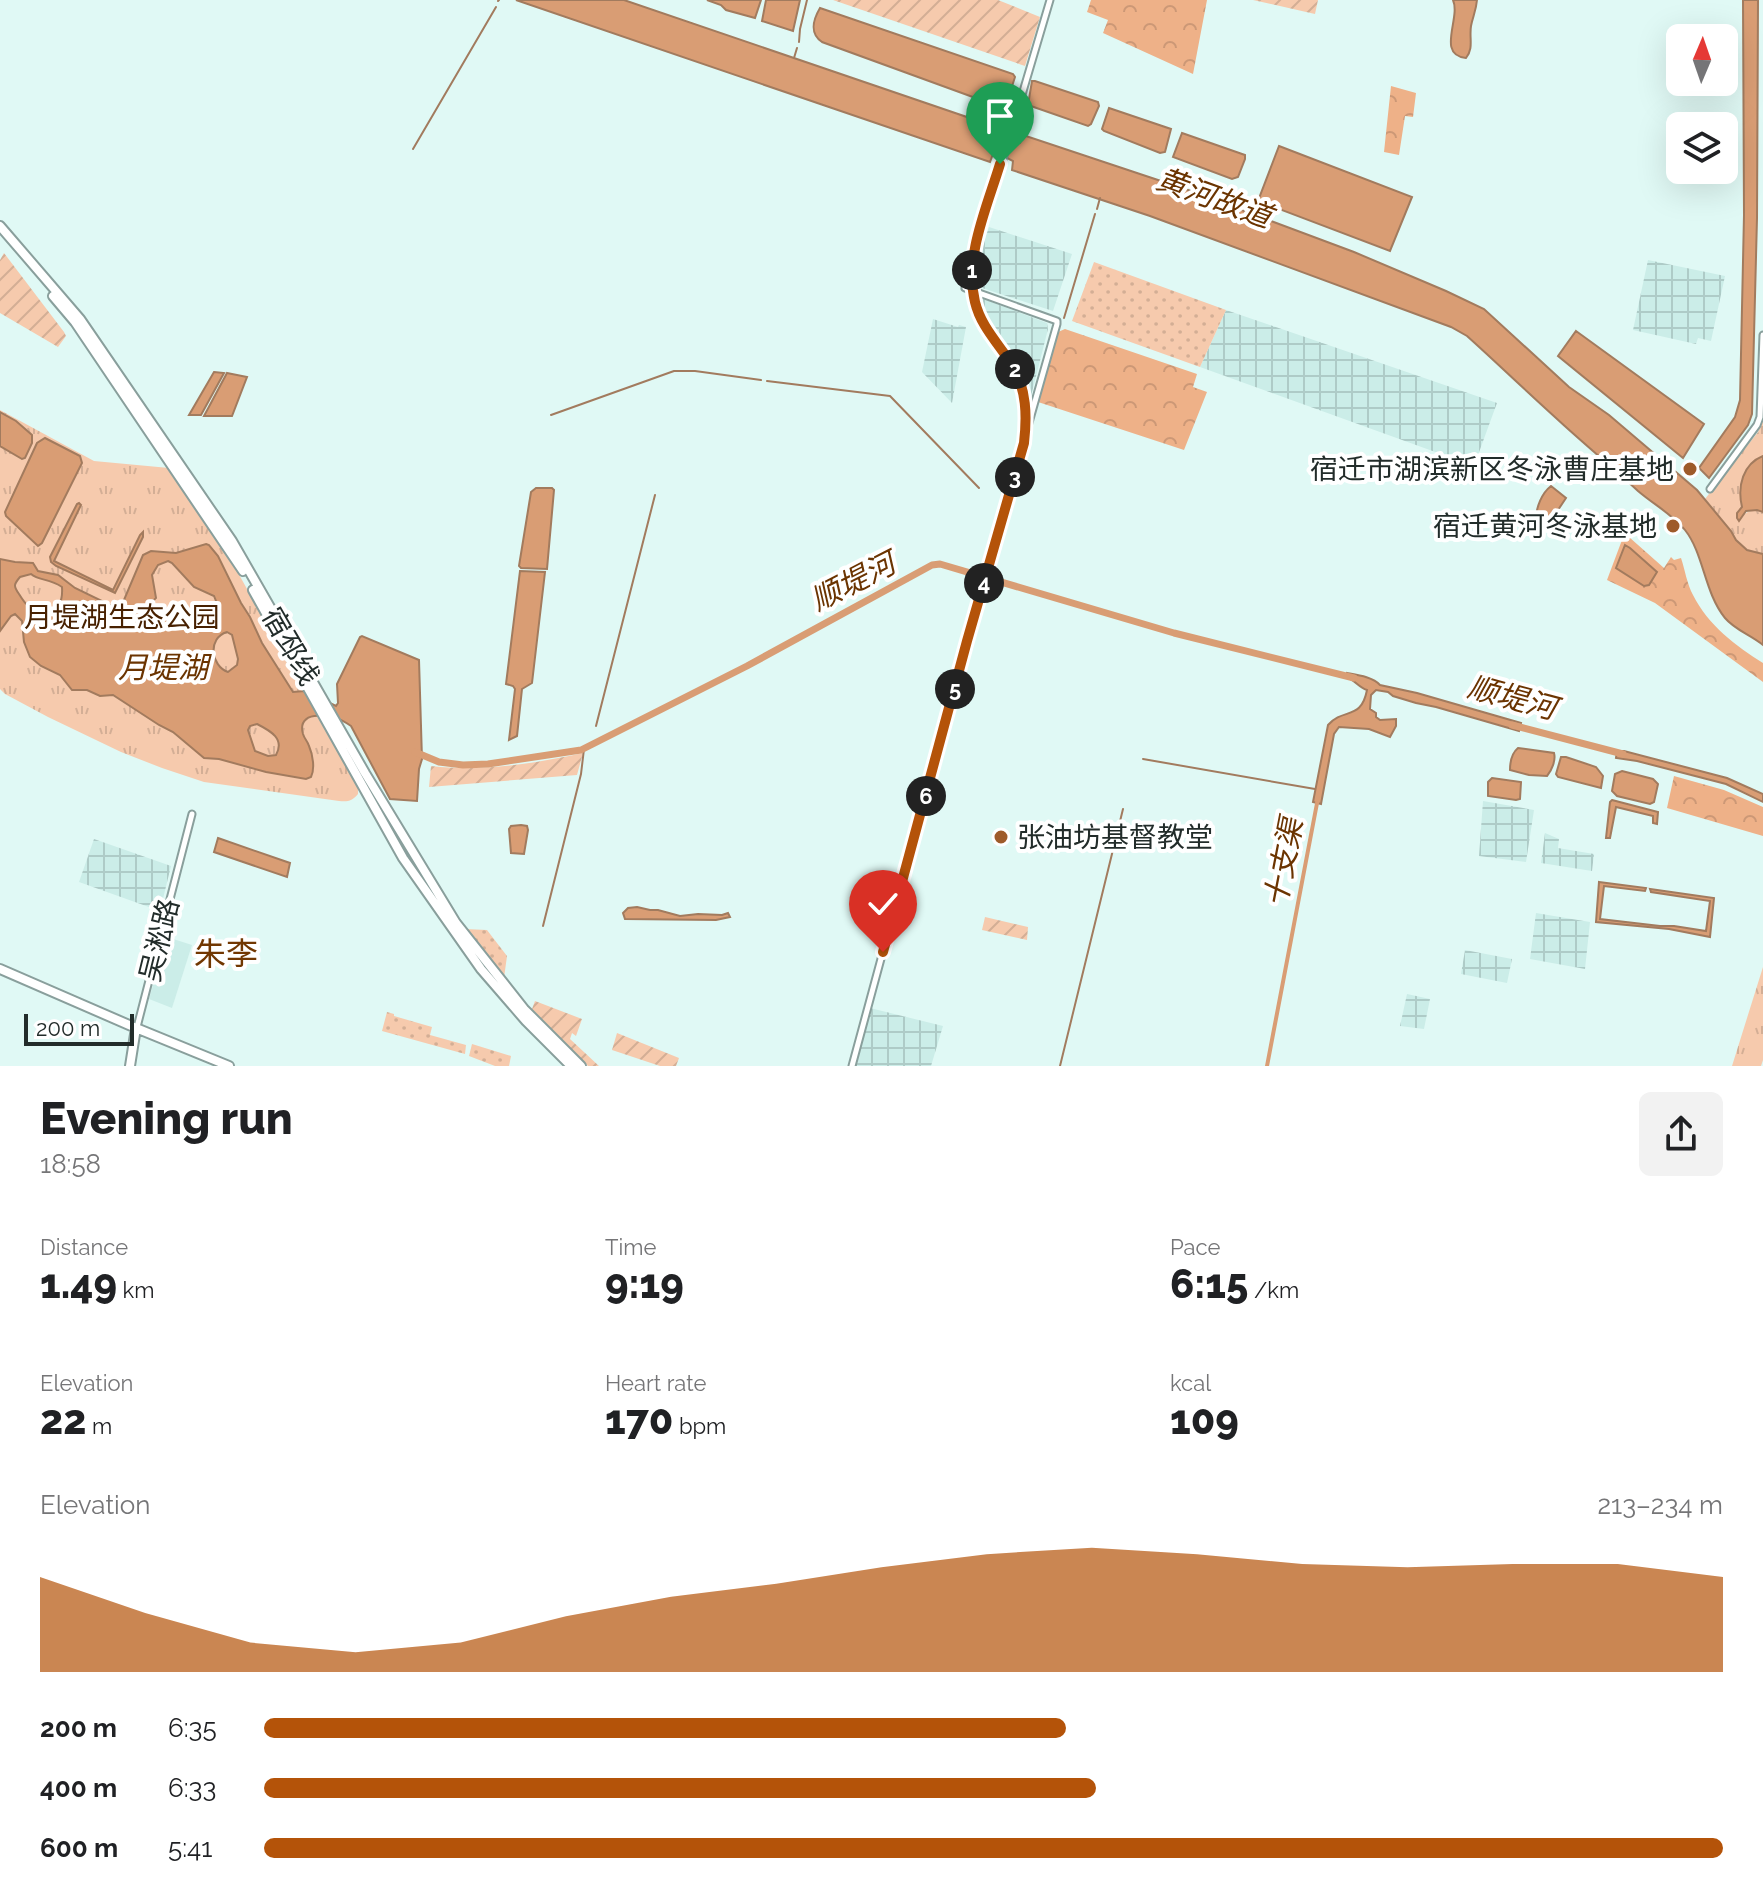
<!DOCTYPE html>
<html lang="en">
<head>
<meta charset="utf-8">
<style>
  body { margin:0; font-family:Raleway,"Noto Sans SC",sans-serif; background:#f2f2f2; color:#202124; height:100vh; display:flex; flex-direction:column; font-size:30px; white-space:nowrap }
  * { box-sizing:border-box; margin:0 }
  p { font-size:26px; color:#757577 }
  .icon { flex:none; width:44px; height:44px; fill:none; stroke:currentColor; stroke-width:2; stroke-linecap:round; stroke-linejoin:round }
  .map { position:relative; height:1066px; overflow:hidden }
  .drawer { display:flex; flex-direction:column; background:#fff; flex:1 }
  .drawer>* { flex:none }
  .needle { width:52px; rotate:2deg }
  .buttons { position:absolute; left:1666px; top:24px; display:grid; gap:16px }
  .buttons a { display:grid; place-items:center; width:72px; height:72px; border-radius:12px; background:#fff; box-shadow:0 8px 32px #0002; font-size:40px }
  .scale { position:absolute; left:24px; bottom:20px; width:110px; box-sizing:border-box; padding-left:8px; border:4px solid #222c2a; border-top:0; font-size:22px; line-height:28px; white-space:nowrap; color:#222c2a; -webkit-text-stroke:6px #fff; paint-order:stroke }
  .pin { position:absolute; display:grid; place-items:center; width:68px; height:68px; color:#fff; margin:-82px -34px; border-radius:50% 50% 50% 0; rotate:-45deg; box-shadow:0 0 8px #0007 }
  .pin .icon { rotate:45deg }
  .km { position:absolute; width:40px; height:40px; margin:-20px; border-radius:50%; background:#222; color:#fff; font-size:22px; line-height:40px; text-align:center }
  .round { display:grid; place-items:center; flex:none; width:84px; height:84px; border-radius:12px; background:#f2f2f2 }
  .overview { display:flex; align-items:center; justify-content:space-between; height:136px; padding:0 40px }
  h1 { font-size:44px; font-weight:800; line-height:60px }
  .figures { display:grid; grid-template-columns:repeat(3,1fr); gap:12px; height:136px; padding:8px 40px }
  .figures div { display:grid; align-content:center }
  .figures b { font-size:40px; font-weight:800 }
  .figures small { font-size:22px; font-weight:400 }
  .figures p { font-size:22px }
  .chart { height:224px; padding:16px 40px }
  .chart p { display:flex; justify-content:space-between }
  .chart svg { width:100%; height:144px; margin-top:8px; fill:#b45309; opacity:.7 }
  ul { padding:0 40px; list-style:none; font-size:26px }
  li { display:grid; grid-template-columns:128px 96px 1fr; align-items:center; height:60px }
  li i { height:20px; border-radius:10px; background:#b45309 }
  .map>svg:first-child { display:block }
  .built { fill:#cbede8 }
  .industrial { fill:url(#industrial-grid) }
  .grass { fill:url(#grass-dots) }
  .forest { fill:url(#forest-crowns) }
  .park { fill:url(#park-tufts) }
  .garden { fill:url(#garden-furrows) }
  .water { fill:#d99d74; stroke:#a27b5e; stroke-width:2; fill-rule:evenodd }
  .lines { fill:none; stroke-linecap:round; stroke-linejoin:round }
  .stream { stroke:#a27b5e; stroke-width:2 }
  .canal { stroke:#d99d74; stroke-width:4 }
  .river { stroke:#d99d74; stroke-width:7 }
  .minor-casing { stroke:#899f9c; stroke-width:9 }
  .major-casing { stroke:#899f9c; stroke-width:12 }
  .minor { stroke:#fff; stroke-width:5 }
  .major { stroke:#fff; stroke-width:8 }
  .route-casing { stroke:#fff; stroke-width:16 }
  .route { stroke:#b45309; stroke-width:10 }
  .poi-dot { fill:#9e5b2a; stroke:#fff; stroke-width:3 }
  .labels { text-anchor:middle; stroke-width:8; stroke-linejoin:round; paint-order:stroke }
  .poi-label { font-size:28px; fill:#222c2a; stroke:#fff; text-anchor:end }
  .park-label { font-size:28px; fill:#482101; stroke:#fff }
  .street-label { font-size:28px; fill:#222c2a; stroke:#fff }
  .water-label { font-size:30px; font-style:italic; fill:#6b3401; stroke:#fff }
  .quarter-label { font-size:32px; fill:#713701; stroke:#fff }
</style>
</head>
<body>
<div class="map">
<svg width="1763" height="1066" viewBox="0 0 1763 1066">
  <defs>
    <pattern id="industrial-grid" width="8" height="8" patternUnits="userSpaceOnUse" patternTransform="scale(2)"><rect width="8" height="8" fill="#cbede8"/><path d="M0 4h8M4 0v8" fill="none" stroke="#aecbc7"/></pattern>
    <pattern id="grass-dots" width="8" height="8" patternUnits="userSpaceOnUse" patternTransform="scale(2)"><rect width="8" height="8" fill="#f6caad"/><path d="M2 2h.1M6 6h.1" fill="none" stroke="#d3ae95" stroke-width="1.8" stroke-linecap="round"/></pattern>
    <pattern id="forest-crowns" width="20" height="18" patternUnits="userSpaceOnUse" patternTransform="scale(2)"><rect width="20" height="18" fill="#eeb188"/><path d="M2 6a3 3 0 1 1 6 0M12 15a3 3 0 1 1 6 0" fill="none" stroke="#cc9876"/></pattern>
    <pattern id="park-tufts" width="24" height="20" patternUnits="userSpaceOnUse" patternTransform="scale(2)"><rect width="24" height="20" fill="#f6caad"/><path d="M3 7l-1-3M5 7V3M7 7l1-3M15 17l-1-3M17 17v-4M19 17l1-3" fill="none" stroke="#d3ae95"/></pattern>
    <pattern id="garden-furrows" width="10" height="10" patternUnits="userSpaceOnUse" patternTransform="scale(2)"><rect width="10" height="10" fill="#f6caad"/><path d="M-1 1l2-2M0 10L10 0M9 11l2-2" fill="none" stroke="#d3ae95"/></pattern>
  </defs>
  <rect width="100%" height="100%" fill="#e0f9f5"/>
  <path class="built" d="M 167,937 L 192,945 L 172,1008 L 149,999 Z"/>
  <path class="industrial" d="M 989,227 L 1072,254 L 1053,311 L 976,286 L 976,266 Z
    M 1648,260 L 1725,276 L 1711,341 L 1698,338 L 1696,344 L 1633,330 Z
    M 978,297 L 1047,323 L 1048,329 L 1029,404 L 1024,375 L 988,322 Z
    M 1226,310 L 1497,403 L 1474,466 L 1200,367 Z
    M 933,319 L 958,327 L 959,325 L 966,327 L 952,403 L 922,372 Z
    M 1483,801 L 1534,810 L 1526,862 L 1479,856 Z
    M 1545,833 L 1559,839 L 1558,848 L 1594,854 L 1592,871 L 1541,863 Z
    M 94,839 L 171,866 L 160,911 L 79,882 Z
    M 1536,913 L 1590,922 L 1585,969 L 1530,959 Z
    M 1465,950 L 1512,959 L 1507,983 L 1461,974 Z
    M 1407,994 L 1430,999 L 1424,1029 L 1400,1026 Z
    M 870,1008 L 943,1026 L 931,1066 L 855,1066 Z"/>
  <path class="grass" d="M 1094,262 L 1226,310 L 1200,367 L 1072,321 Z
    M 465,929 L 487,930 L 507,956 L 504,978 Z
    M 387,1012 L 394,1014 L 394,1016 L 432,1027 L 430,1035 L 466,1045 L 465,1054 L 382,1031 Z
    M 472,1044 L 511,1056 L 509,1066 L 495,1066 L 469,1056 Z"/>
  <path class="forest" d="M 1091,0 L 1207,0 L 1193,74 L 1103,33 L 1108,20 L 1087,12 Z
    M 1391,86 L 1416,93 L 1413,117 L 1405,116 L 1399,155 L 1384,152 Z
    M 1065,329 L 1197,374 L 1193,387 L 1207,392 L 1184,450 L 1038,402 L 1058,332 Z
    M 1629,537 L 1664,568 L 1671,557 L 1674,560 L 1681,558 C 1685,570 1687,584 1693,595 C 1708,625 1736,646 1763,663 L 1763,682 L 1655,603 L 1607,580 L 1622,540 L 1625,541 Z
    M 1674,776 L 1724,790 L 1763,807 L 1763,836 L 1667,808 Z"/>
  <path class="park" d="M 0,410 L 94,461 L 169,468 L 237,571 L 358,787 L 358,794 C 352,801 348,802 339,801 L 204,782 L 162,768 L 121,752 L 48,717 L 5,694 L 0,689 Z
    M 1763,420 L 1763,456 L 1760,457 L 1742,507 L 1738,513 L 1741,517 C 1748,510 1754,509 1763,512 L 1763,554 C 1759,553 1754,553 1750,551 C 1738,546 1715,511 1705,499 L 1758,432 Z
    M 1763,967 L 1763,1060 L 1761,1066 L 1732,1066 Z"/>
  <path class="garden" d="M 833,0 L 998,0 L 1040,17 L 1025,66 Z
    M 1253,0 L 1318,0 L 1315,14 Z
    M 4,253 L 64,332 L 66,336 L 58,347 L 0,313 L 0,260 Z
    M 583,753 L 577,775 L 429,787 L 431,766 C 483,772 532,764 583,753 Z
    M 985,917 L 1028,927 L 1027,940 L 982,930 Z
    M 535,1001 L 582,1019 L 576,1036 L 572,1033 L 570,1039 L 599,1066 L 588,1066 L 532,1009 Z
    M 617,1033 L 679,1058 L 676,1066 L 660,1066 L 612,1050 Z"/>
  <path class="water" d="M 516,0 L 624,0 L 1002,129 L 1000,138 L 1013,144 L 1020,143 L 1023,135 L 1191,191 L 1354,252 L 1446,291 L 1484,309 L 1569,387 L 1609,415 L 1697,490 L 1731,531 L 1736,540 L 1747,550 L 1763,554 L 1763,645 C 1751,635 1735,630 1725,618 C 1704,592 1704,554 1685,530 C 1672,514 1653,504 1638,491 C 1611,466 1583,443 1556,418 C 1526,391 1497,363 1467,336 L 1451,327 L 1150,216 L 1012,170 L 1013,161 L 998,153 L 993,154 L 990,162 Z
    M 707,0 L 761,0 L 755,18 L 726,10 L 721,5 Z
    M 766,0 L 800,0 L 793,31 L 762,21 Z
    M 1453,0 L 1477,0 C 1476,11 1473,16 1471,26 C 1469,38 1474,48 1466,58 C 1436,55 1461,18 1453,0 Z
    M 1743,0 L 1758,0 L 1757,218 L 1752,414 L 1748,425 L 1709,478 L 1699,468 L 1735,417 L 1740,400 L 1744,215 Z
    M 820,8 L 1013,74 L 1015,77 L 1006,105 L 1004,107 L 992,104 L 822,42 C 809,33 813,20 820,8 Z
    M 1032,81 L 1035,81 L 1098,102 L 1099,106 L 1091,124 L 1088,126 L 1028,105 Z
    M 1109,108 L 1171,129 L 1165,152 L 1160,153 L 1104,131 L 1102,129 Z
    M 1182,133 L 1245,155 L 1245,159 L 1238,177 L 1232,179 L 1173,157 Z
    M 1279,146 L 1412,197 L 1390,251 L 1258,201 Z
    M 1576,331 L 1704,424 L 1683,458 L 1558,356 Z
    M 214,372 L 224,373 L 201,415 L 189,415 Z
    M 227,373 L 247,377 L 232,416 L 204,416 Z
    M 0,412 L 16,421 L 32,435 L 32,443 L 25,458 L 22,459 L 0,446 Z
    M 45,438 L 80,456 L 82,463 L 42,543 L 38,546 L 6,516 L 5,512 L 37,443 Z
    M 1763,456 L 1763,512 L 1757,510 L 1746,511 L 1739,521 L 1737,518 L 1737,513 L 1742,507 C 1737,486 1743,464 1763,456 Z
    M 1551,486 L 1566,498 L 1550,522 L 1540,522 L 1536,519 C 1536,507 1542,493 1551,486 Z
    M 536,488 L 552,488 L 554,490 L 547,569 L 521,568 L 519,566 L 531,492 Z
    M 79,503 L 81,505 L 54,561 L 113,590 L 140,535 L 143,532 L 143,537 L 115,593 L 56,566 L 51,562 L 50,557 L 77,504 Z
    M 206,544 L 209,545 L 218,556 L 241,603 L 250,617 L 262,643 L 293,692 L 305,691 L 336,706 L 338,703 L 337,684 L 360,637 L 362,636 L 419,660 L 422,759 L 419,769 L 417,801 L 390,799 L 351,726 C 341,719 334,716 321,716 C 309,715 299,720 303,734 C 305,740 307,740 309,746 C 313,755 315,769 311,777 L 306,779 L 266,772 L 219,759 L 204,758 L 173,732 L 159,725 L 113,695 L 100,696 L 87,690 L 72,690 L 60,675 L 41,666 L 30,657 L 24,642 L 22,621 L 15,614 L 11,616 L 0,631 L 0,559 L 15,562 L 33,563 L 38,571 L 58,575 L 75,588 L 112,606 C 117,605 121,604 124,600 L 143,555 L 151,551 L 176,553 ZM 168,561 L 172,563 L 194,587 L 214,596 L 216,601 C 208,620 176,612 160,619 L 152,609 L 151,603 L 156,598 L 152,575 L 158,565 ZM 31,574 C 39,581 49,578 62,587 C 63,604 59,607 44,613 C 29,608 27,607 19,594 C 13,586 14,584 20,577 ZM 227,632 L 232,635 L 238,659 L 237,665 L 228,672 C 211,666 207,638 227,632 ZM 257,724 C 271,731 285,739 276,755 L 268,756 L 255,751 L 248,730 L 250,726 Z
    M 1625,545 L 1630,548 L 1657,572 L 1649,585 L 1644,586 L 1616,568 Z
    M 520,571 L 545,572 L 532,683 L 522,689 L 517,736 L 509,740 L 515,689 L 513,686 L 506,684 Z
    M 1347,673 C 1358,675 1373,677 1380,685 L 1417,693 L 1521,723 L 1519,731 L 1436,707 L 1416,703 L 1393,696 L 1388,692 L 1376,690 L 1371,695 L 1370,709 L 1376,713 L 1376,717 L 1380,720 L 1396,719 L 1396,726 L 1390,737 L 1369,729 L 1339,727 L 1334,734 L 1321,804 L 1313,802 L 1328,725 C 1344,707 1361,721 1367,690 C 1358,687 1355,680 1346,677 Z
    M 1518,748 L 1554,753 C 1556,760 1552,770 1547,776 L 1529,775 L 1510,770 C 1510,763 1512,753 1518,748 Z
    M 1617,751 L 1624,751 L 1727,778 L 1763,794 L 1763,802 L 1726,784 L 1637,761 L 1616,758 Z
    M 1561,757 L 1566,757 L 1596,767 L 1603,776 L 1601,788 L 1558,777 L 1556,774 Z
    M 1622,771 L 1653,779 L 1658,784 L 1654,802 L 1650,804 L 1617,796 L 1612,791 L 1615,774 Z
    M 1492,778 L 1521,782 L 1520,799 L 1516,800 L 1488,796 L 1488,782 Z
    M 1612,800 L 1658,812 L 1657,824 L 1653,823 L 1653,816 L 1616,807 L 1610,838 L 1606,838 L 1610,802 Z
    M 521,825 L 527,826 L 528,830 L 524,854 L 511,853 L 509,829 L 511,826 Z
    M 218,838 L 290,863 L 287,877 L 214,852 Z
    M 1599,882 L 1646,888 L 1645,891 L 1604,886 L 1600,919 L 1660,926 L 1674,926 L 1706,931 L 1710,901 L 1651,892 L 1650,889 L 1714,898 L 1710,937 L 1669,929 L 1596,922 Z
    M 637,907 L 650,910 L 658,910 L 680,916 L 698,914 L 722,915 L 728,913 L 730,917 L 716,920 L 625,919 L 623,913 L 628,908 Z"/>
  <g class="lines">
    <path class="stream" d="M 498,1 L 499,0
      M 799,42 L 800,29 L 807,0
      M 794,58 L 797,48
      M 413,149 L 496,7
      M 1097,209 L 1100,198
      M 1064,318 L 1095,214
      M 767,381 L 890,396 L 979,488
      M 551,415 L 674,371 L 695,371 L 761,380
      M 596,726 L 655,495
      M 1143,759 L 1315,789
      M 543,926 L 581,774 L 584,749
      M 1060,1066 L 1123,809"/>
    <path class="canal" d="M 1267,1066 L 1318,798"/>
    <path class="river" d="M 1512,725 L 1623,754
      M 415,752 L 439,762 L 463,765 L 488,764 L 581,750 L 747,666 L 932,565 L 940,564 L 1174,633 L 1354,678"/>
    <g class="minor-casing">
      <path id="minor" d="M 972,269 C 972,297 979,319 995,342 C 1002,352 1012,362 1017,373 C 1025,391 1027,411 1026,430
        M 1710,489 L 1757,425 L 1760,417 L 1763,335
        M 137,1027 L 192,814
        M 852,1066 L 967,641 L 1057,324 L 1057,321 L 965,288 L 1050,0"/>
    </g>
    <g class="major-casing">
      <path id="major" d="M 0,226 L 80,319 L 232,541 L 365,773 L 456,923 L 524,1009 L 581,1066
        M 53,296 L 75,322 L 243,571
        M 253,590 L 403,858 L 481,969 L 526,1021 L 571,1066
        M 0,969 L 136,1028 L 229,1066
        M 130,1066 L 136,1028"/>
    </g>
    <use href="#minor" class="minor"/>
    <use href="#major" class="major"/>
  </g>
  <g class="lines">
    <g class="route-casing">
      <path id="route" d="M 883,952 L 967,641 L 1024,443 C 1027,417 1027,389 1012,365 C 999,344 981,327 975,302 C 964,257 987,207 1000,164"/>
    </g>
    <use href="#route" class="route"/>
  </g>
  <g class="poi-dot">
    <circle cx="1690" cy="469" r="8"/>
    <circle cx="1673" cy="526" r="8"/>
    <circle cx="1001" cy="837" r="8"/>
  </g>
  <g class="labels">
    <g class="poi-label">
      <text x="1674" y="479">宿迁市湖滨新区冬泳曹庄基地</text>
      <text x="1657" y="536">宿迁黄河冬泳基地</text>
      <text x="1017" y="847" text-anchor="start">张油坊基督教堂</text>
    </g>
    <g class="park-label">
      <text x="122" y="627">月堤湖生态公园</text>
    </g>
    <g class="street-label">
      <text transform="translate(291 646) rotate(60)" y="10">宿邳线</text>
      <text transform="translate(159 940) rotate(-76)" y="10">吴淞路</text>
    </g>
    <g class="water-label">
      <text transform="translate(1214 198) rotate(20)" y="10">黄河故道</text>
      <text transform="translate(853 582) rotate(-27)" y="10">顺堤河</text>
      <text x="163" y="678">月堤湖</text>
      <text transform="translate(1512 698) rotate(15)" y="10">顺堤河</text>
      <text transform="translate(1284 863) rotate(-79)" y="10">十支渠</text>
    </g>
    <g class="quarter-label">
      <text x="226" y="965">朱李</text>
    </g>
  </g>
</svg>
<div class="buttons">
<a><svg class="needle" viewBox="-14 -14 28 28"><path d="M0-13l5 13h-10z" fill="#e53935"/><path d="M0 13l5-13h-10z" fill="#757577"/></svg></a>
<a><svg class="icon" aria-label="layers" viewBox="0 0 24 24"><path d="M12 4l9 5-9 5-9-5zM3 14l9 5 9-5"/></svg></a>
</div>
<div class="scale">200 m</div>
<div class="pin" style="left:1000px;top:164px;background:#1e9e55"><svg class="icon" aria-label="arrive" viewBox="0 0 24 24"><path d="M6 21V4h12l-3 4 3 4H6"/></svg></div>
<div class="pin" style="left:883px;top:952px;background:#d93025"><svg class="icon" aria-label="check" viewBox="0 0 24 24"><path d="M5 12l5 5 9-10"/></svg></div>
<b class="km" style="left:972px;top:270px">1</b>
<b class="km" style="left:1015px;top:369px">2</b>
<b class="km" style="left:1015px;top:477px">3</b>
<b class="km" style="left:984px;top:583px">4</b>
<b class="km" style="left:955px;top:689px">5</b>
<b class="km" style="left:926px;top:796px">6</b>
</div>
<section class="drawer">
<div class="overview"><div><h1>Evening run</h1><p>18:58</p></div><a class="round"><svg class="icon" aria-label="share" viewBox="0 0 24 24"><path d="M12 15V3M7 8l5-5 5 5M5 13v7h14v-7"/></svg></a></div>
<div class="figures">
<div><p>Distance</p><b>1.49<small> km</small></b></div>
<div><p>Time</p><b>9:19</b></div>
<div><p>Pace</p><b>6:15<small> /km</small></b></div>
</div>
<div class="figures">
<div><p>Elevation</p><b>22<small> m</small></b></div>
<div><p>Heart rate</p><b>170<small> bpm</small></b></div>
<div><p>kcal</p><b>109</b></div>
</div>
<div class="chart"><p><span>Elevation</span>213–234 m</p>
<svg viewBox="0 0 160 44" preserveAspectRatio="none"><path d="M0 44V15L10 26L20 35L30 38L40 35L50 27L60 21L70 17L80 12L90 8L100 6L110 8L120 11L130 12L140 11L150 11L160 15V44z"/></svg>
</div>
<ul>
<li><b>200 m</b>6:35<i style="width:55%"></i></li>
<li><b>400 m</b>6:33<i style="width:57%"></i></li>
<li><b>600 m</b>5:41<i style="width:100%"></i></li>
</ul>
</section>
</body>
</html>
